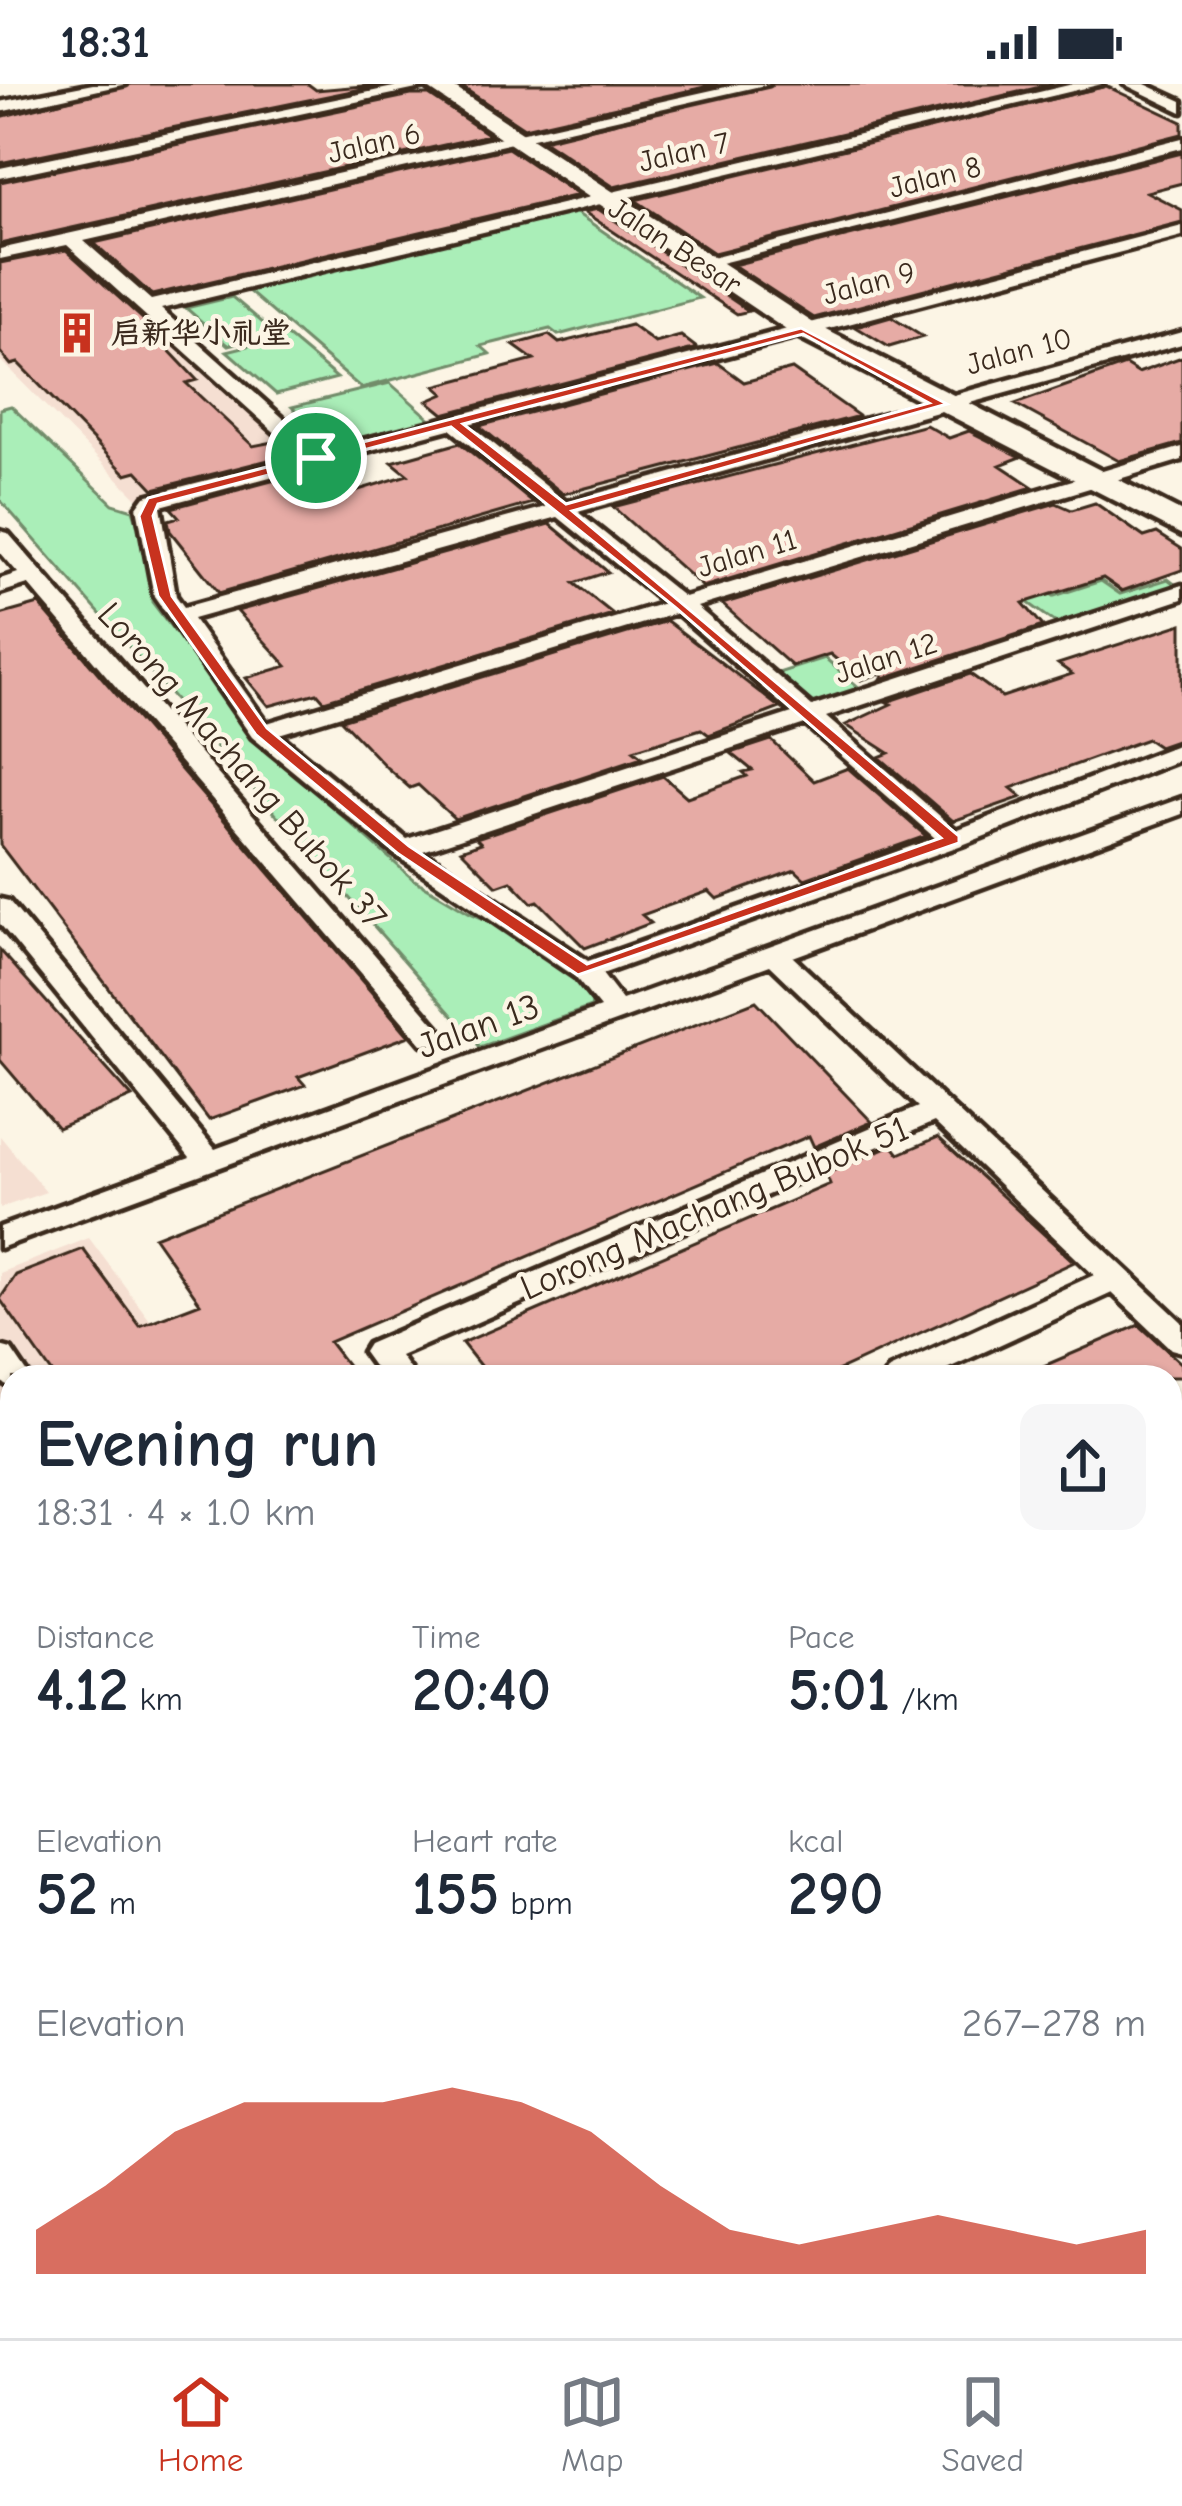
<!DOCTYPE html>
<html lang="en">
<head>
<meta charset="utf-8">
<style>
  body { margin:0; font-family:"Comic Neue","LXGW WenKai TC",sans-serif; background:#f6f6f7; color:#1f2937; height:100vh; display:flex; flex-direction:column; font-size:45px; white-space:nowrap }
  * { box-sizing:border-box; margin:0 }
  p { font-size:39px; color:#747a83 }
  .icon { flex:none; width:66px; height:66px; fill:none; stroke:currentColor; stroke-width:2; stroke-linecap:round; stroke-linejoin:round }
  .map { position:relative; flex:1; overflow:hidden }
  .details { position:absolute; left:0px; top:1281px; width:1182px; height:975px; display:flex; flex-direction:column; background:#fff; border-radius:36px 36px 0 0; box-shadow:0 3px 9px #0004 }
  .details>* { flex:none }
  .pin { position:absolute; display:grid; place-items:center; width:102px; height:102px; color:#fff; margin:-51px; border:6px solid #fff; border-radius:50%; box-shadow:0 3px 12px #0007 }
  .round { display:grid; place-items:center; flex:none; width:126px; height:126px; border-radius:24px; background:#f6f6f7 }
  .head { display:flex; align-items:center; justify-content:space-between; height:204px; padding:0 36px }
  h1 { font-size:66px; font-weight:700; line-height:90px }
  .stats { display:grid; grid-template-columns:repeat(3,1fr); gap:18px; height:204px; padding:12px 36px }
  .stats div { display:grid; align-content:center }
  .stats b { font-size:60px; font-weight:700 }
  .stats small { font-size:33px; font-weight:400 }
  .stats p { font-size:33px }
  .chart { height:336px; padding:24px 36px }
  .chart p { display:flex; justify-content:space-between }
  .chart svg { width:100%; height:216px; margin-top:12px; fill:#c8321e; opacity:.7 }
  .status { display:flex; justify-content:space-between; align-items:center; height:84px; padding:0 60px; background:#fff; direction:ltr }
  .status svg { height:33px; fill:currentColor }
  .dock { display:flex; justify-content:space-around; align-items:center; height:168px; border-top:3px solid #e0e1e3; background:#fff; font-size:33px; color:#747a83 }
  .dock a { display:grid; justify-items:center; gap:6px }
  .dock .current { color:#c8321e }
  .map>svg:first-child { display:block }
  .built { fill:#f5dfd2 }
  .green { fill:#aaeeb8; stroke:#728c6b; stroke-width:3 }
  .building { fill:#e6aba5; stroke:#3b2a1e; stroke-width:3 }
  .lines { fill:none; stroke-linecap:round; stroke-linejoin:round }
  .street-casing { stroke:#3b2a1e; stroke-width:9 }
  .secondary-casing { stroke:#3b2a1e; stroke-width:9 }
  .street { fill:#fcf5e5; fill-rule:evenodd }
  .secondary { fill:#fcf5e5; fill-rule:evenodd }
  .route { fill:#c8321e; stroke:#fff; stroke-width:3; fill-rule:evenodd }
  .labels { text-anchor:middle; stroke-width:9; stroke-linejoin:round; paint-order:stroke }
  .far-street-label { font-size:30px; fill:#3b2a1e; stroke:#fcf5e5 }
  .far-poi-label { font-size:30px; font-weight:bold; fill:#3b2a1e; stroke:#fcf5e5; text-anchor:start }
  .street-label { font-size:36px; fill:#3b2a1e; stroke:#fcf5e5 }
</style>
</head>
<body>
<div class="status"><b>18:31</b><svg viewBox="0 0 49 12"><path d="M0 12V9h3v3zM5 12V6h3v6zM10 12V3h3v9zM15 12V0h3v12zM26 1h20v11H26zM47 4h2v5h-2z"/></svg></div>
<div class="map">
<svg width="1182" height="2254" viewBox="0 0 1182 2254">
  <rect width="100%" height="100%" fill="#fcf5e5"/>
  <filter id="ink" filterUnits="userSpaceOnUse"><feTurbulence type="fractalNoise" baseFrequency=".00833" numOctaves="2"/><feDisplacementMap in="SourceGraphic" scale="24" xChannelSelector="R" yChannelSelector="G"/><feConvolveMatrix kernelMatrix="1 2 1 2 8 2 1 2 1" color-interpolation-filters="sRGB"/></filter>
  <g filter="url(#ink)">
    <path class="built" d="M 64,164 L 80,170 L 296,368 L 283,378 L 138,415 L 0,276 L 0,199 L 16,194 L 0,178 Z
      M 0,1052 L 46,1108 L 0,1124 Z
      M 89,1154 L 192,1293 L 12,1293 L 12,1362 L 0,1344 L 0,1189 Z
      M 600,2244 L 895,2244 L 903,2254 L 607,2254 Z"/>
    <path class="green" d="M 575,128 L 700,214 L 558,251 L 550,245 L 481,262 L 490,270 L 361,304 L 247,206 Z
      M 232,213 L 275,249 L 228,261 L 186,224 Z
      M 287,252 L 337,294 L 276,310 L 227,267 Z
      M 390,299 L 436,340 L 337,365 L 292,323 Z
      M 11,322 L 113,420 L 133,426 L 150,478 L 152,518 L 258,657 L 413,795 L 470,829 L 543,860 L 595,908 L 591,923 L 480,963 L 0,416 L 0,325 Z
      M 1023,490 L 1054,512 L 1101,497 L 1120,510 L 1168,495 L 1182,506 L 1063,544 L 998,497 Z
      M 825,574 L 863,607 L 816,622 L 778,589 Z"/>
    <path class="building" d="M 130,0 L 308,0 L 316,6 L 386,0 L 0,79 L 0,33 Z
      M 478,0 L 718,0 L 524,44 L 462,3 Z
      M 773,0 L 1053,0 L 614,103 L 543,56 Z
      M 1106,2 L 1182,38 L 1182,50 L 714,169 L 635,116 Z
      M 411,11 L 429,11 L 489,51 L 0,160 L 0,98 Z
      M 508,64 L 578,111 L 152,211 L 94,159 Z
      M 1182,69 L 1182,99 L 1147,108 L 1182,126 L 1182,138 L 814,234 L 733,181 Z
      M 598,125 L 749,227 L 737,230 L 584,128 Z
      M 66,166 L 168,258 L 163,260 L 197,296 L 186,299 L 253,362 L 278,357 L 292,370 L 154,405 L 137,387 L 126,390 L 18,279 L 11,281 L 0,268 L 0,179 Z
      M 891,233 L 923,253 L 889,263 L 856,243 Z
      M 631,241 L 655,259 L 681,252 L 697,264 L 444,330 L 428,317 L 444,310 L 435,302 L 534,276 L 513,261 L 549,251 L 559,259 Z
      M 1182,273 L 1182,359 L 1119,377 L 1015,320 L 1125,281 L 1138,289 Z
      M 718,279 L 744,298 L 792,285 L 859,332 L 563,410 L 479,342 Z
      M 926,341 L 949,354 L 969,347 L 1021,373 L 1000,381 L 1033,403 L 703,503 L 613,423 Z
      M 460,359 L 533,419 L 219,509 L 170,447 L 168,436 L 179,433 L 171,424 L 309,387 L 342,411 L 408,391 L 392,378 Z
      M 1056,419 L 1072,426 L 1095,419 L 1144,453 L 1157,449 L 1182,465 L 1182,486 L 1122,507 L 1103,494 L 1023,519 L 1043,542 L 881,595 L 885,588 L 861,596 L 830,570 L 792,582 L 722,520 Z
      M 550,440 L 608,488 L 574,499 L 613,530 L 324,617 L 317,609 L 269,622 L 246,594 L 287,582 L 237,527 Z
      M 39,520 L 409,952 L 298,993 L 305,1001 L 209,1036 L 0,761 L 0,531 Z
      M 667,537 L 780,624 L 709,651 L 701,645 L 633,666 L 642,673 L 455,735 L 418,701 L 410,704 L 387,684 L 341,636 Z
      M 1182,540 L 1182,655 L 1159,663 L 1147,655 L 1011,704 L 1022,713 L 953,737 L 879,673 L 889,669 L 846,641 L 891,620 L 887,618 L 970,590 L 1002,613 L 1072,590 L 1058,580 Z
      M 771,656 L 814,697 L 848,684 L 926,752 L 805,795 L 795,786 L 717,815 L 709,807 L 642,831 L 651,839 L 585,864 L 538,817 L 532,819 L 511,797 L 497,802 L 461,766 L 481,759 L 476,754 L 663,692 L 687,713 L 747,692 L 743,688 L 752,686 L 731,669 Z
      M 0,866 L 132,1013 L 58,1044 L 0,976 Z
      M 756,917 L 872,1038 L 814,1063 L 809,1052 L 329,1258 L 356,1293 L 55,1293 L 0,1215 L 16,1191 L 83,1165 L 140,1242 L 200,1219 L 154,1153 Z
      M 938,1053 L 1074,1178 L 824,1293 L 489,1293 L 462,1259 L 830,1100 L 826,1090 L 892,1061 L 899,1070 Z
      M 1139,1241 L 1182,1280 L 1182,1293 L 1018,1293 Z"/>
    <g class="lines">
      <g class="street-casing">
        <path id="street" d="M 93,0 L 126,0 L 0,28 L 0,18 Z
          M 408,0 L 440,0 L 0,94 L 0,84 Z
          M 739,0 L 769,0 L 84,157 L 151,216 L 1073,0 L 1102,0 L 161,225 L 320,367 L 1182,142 L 1182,152 L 469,340 L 566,418 L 1182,248 L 1182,260 L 578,428 L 684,513 L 1182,363 L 1182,376 L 697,523 L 812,622 L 1182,501 L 1182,515 L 826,633 L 956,746 L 1182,659 L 1182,675 L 962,761 L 602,890 L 622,916 L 1182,714 L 1182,730 L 793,873 L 1182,1238 L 1182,1268 L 1171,1265 L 1112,1209 L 929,1293 L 884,1293 L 889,1285 L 1094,1191 L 934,1038 L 400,1272 L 415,1293 L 381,1293 L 363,1268 L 368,1260 L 918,1023 L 770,881 L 0,1164 L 0,1143 L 190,1074 L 0,840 L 0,815 L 9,817 L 215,1065 L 600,924 L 575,893 L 394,770 L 252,653 L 154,512 L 137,423 L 145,412 L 301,372 L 67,161 L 0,175 L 0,165 ZM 450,345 L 546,423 L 184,523 L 176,512 L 161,422 ZM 558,433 L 664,519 L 267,639 L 193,535 ZM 677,529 L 792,629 L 407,755 L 279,650 ZM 805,640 L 935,754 L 588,877 L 423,767 Z
          M 1124,0 L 1145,0 L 1182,17 L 1182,28 Z
          M 1182,54 L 1182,64 L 701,184 L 692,179 Z
          M 0,447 L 8,449 L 442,948 L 446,954 L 442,960 L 422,960 L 28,500 L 0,509 L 0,495 L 18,489 L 0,468 Z
          M 0,1262 L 11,1265 L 30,1293 L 12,1293 L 12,1304 L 0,1297 Z
          M 1170,1659 L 1182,1663 L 1182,1705 L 1170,1700 Z
          M 0,1669 L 12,1673 L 12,1720 L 0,1715 Z
          M 1182,1746 L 1182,1781 L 1170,1785 L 1170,1750 Z
          M 1170,2226 L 1182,2244 L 1178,2254 L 1124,2254 L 1128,2244 L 1170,2244 Z
          M 314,2244 L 360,2244 L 364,2254 L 318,2254 Z
          M 645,2244 L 692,2244 L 696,2254 L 649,2254 Z"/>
      </g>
      <g class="secondary-casing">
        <path id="secondary" d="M 421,0 L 449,0 L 815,240 L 1182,428 L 1182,451 L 795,252 Z
          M 0,1446 L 12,1450 L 12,1505 L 0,1501 Z
          M 457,2244 L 526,2244 L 530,2254 L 461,2254 Z"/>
      </g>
      <use href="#street" class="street"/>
      <use href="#secondary" class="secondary"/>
    </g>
  </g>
  <path class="route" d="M 801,244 L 947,320 L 572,427 L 959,752 L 959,759 L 578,891 L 397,769 L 256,651 L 158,512 L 139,432 L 148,414 ZM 803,250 L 929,319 L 566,420 L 463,340 ZM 451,343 L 676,524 L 941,754 L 587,880 L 409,762 L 267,644 L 172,512 L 153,432 L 158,420 Z"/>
  <defs>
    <g id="building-bare" transform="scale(3.24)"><path d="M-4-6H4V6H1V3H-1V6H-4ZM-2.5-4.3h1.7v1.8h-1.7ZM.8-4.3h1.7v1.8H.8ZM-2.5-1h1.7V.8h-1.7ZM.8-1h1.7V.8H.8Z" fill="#c8321e" stroke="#fcf5e5" stroke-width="2.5" paint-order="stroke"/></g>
  </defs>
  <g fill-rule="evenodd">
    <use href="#building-bare" x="77" y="249"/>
  </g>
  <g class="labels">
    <g class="far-street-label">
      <text transform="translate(374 59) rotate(-13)" y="10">Jalan 6</text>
      <text transform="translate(684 68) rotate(-13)" y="10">Jalan 7</text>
      <text transform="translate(935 93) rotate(-14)" y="10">Jalan 8</text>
      <text transform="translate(675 162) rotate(33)" y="10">Jalan Besar</text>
      <text transform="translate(869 199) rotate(-15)" y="10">Jalan 9</text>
      <text transform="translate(1019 267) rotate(-15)" y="10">Jalan 10</text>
      <text transform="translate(747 469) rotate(-17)" y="10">Jalan 11</text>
      <text transform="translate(886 574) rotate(-18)" y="10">Jalan 12</text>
    </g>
    <g class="far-poi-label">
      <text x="111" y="259">启新华小礼堂</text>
    </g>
    <g class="street-label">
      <text transform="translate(243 681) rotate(49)" y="13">Lorong Machang Bubok 37</text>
      <text transform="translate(478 941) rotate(-20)" y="13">Jalan 13</text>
      <text transform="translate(714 1123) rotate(-23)" y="13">Lorong Machang Bubok 51</text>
    </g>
  </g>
</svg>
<div class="pin" style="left:316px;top:374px;background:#1e9e55"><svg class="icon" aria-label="arrive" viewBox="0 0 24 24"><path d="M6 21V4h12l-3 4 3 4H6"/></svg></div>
<section class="details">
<div class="head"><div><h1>Evening run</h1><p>18:31 · 4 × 1.0 km</p></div><a class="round"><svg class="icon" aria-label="share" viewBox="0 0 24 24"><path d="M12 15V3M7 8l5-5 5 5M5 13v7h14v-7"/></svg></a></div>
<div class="stats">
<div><p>Distance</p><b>4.12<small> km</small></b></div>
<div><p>Time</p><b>20:40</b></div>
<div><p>Pace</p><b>5:01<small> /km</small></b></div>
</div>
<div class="stats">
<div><p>Elevation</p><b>52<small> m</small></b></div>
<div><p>Heart rate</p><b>155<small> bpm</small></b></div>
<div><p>kcal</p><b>290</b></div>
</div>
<div class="chart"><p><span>Elevation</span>267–278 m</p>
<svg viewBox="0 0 160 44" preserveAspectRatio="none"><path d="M0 44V35L10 26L20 15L30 9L40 9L50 9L60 6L70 9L80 15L90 26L100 35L110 38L120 35L130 32L140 35L150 38L160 35V44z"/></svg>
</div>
</section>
</div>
<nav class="dock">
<a class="current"><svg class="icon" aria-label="home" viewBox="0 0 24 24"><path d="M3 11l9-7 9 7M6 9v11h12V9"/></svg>Home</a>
<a><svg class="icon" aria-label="map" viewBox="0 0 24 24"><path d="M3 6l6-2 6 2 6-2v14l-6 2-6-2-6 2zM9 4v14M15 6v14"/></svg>Map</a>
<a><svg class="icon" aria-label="saved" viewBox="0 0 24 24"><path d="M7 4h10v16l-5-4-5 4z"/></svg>Saved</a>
</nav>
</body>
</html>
